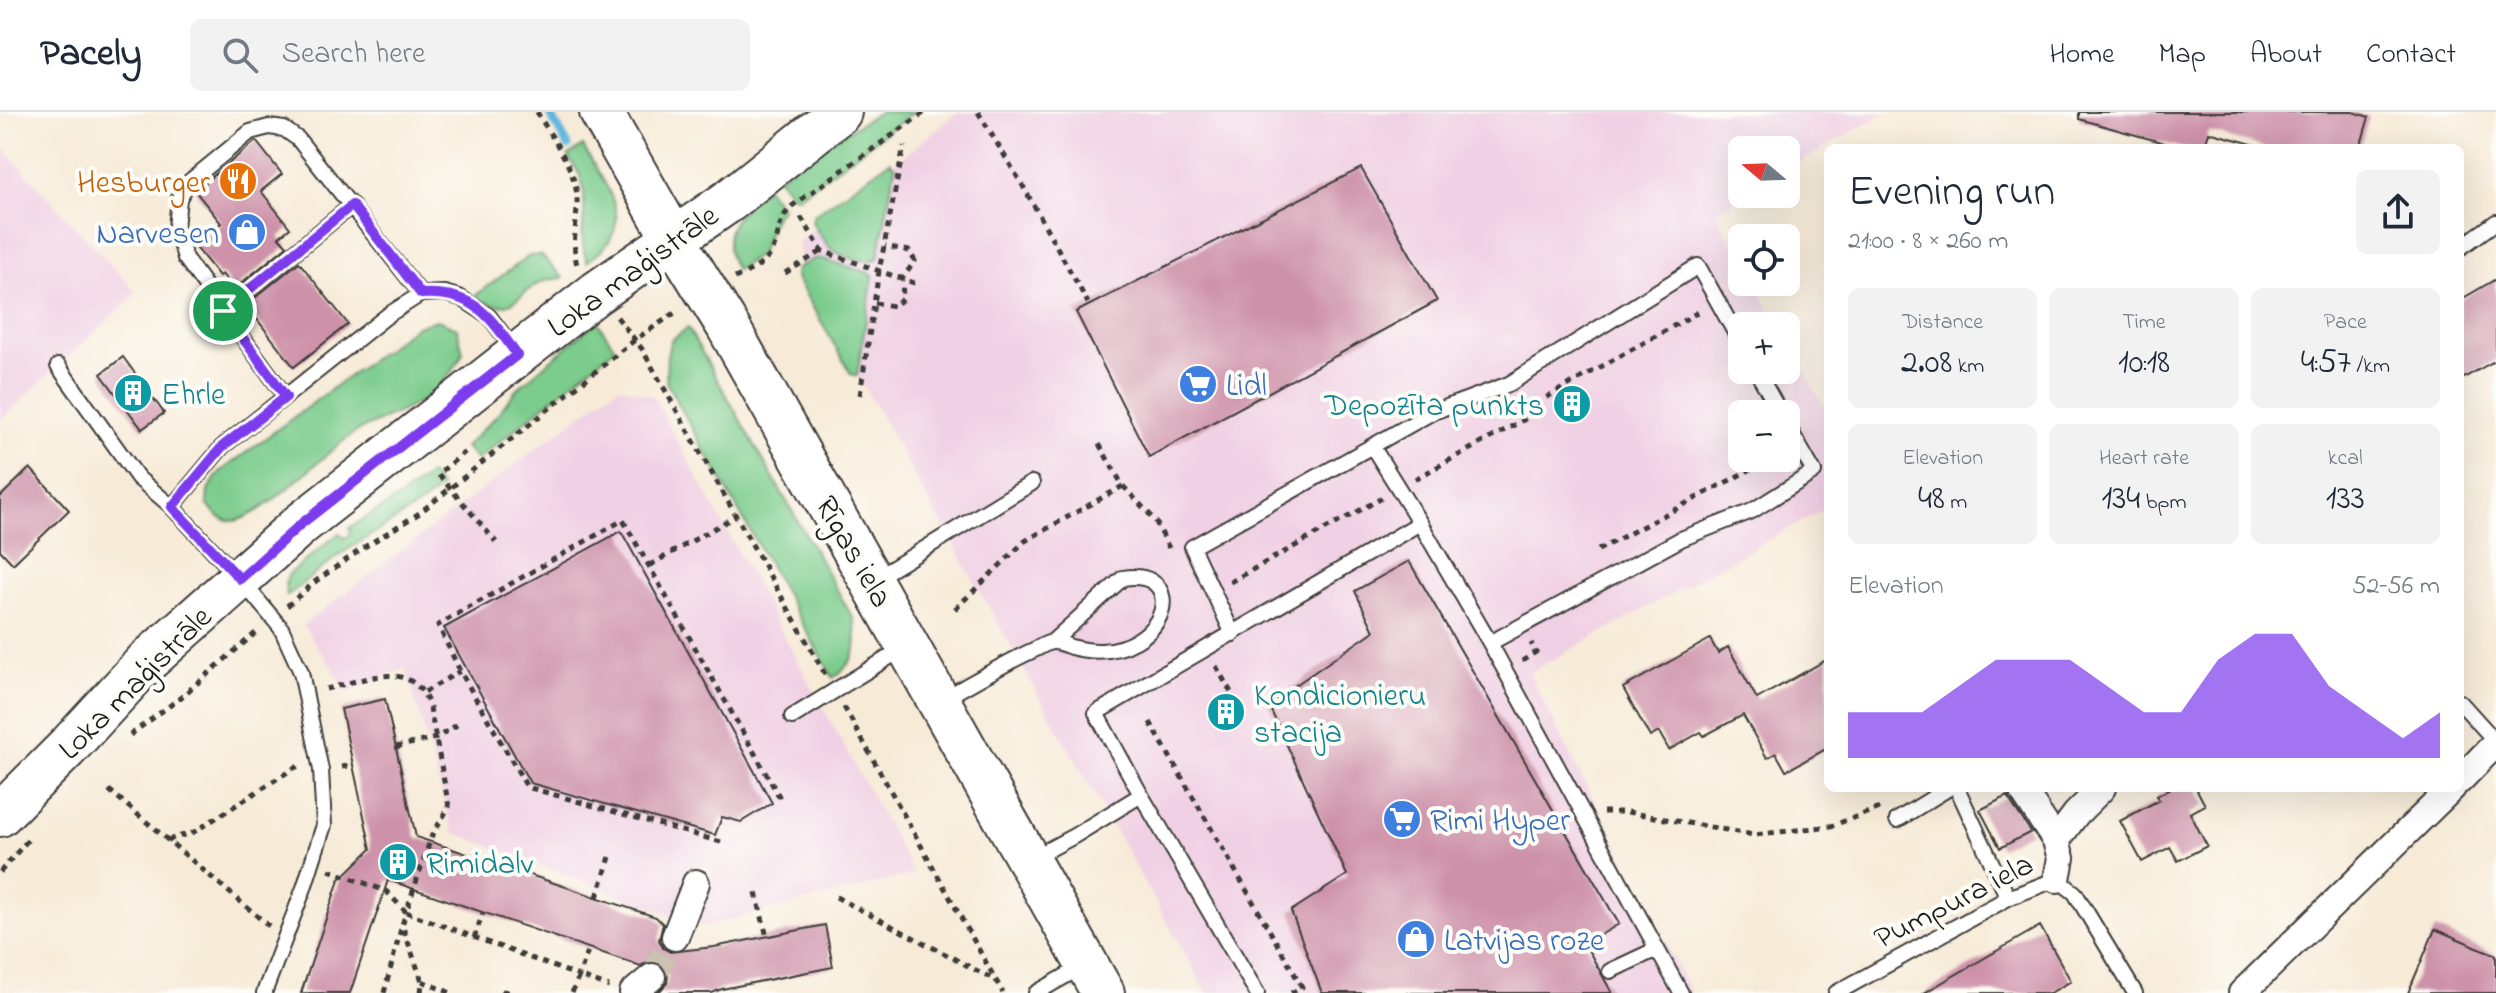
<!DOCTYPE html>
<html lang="en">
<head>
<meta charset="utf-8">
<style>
  body { margin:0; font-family:"Indie Flower",sans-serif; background:#f2f2f3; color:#1f2937; height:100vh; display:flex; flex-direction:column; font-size:30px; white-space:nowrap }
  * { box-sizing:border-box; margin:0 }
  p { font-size:26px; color:#747a83 }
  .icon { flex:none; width:44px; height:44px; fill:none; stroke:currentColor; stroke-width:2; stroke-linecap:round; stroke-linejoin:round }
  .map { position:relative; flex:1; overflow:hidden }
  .sheet { position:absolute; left:1824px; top:32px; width:640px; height:648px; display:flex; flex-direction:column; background:#fff; border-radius:12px; box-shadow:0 8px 32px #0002 }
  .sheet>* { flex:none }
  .needle { width:52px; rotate:289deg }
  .buttons { position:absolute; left:1728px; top:24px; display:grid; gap:16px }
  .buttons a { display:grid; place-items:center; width:72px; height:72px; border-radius:12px; background:#fff; box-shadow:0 8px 32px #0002; font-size:40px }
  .pin { position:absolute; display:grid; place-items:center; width:68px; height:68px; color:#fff; margin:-34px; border:4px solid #fff; border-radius:50%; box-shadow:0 2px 8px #0007 }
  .round { display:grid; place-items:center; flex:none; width:84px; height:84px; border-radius:12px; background:#f2f2f3 }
  .headline { display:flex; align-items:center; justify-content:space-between; height:136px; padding:0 24px }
  h1 { font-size:44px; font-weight:600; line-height:60px }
  .stats { display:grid; grid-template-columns:repeat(3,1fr); gap:12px; height:136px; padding:8px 24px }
  .stats div { display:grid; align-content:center; border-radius:12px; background:#f2f2f3; text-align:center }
  .stats b { font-size:34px; font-weight:600 }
  .stats small { font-size:22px; font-weight:400 }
  .stats p { font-size:22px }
  .chart { height:224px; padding:16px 24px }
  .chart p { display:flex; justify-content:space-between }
  .chart svg { width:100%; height:144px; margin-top:8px; fill:#7c3aed; opacity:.7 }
  header { display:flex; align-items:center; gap:48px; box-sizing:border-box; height:112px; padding:0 40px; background:#fff; border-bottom:2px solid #e0e1e3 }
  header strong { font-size:38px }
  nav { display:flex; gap:44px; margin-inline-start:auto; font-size:28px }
  .search { width:560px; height:72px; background:#f2f2f3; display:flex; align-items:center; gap:20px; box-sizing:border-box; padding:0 28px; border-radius:12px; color:#747a83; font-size:30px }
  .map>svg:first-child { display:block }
  .built { fill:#f0d0e4; fill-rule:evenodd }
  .green { fill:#7bcc8d; stroke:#4c7454; stroke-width:2 }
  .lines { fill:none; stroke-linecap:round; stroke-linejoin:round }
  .stream { stroke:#60b8dd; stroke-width:9 }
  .building { fill:#cd91a9 }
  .minor-tunnel { stroke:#cbc2b2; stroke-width:26; stroke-dasharray:26 13; stroke-linecap:butt }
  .service-casing { stroke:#3d3b38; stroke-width:18 }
  .minor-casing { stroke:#3d3b38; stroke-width:30 }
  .primary-casing { stroke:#3d3b38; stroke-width:46 }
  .path { stroke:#3d3b38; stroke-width:5; stroke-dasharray:6 6; stroke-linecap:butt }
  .service { stroke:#fff; stroke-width:14 }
  .minor { stroke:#fff; stroke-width:26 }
  .primary { stroke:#fff; stroke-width:42 }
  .route-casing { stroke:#fff; stroke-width:16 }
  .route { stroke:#7c3aed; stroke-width:10 }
  .labels { text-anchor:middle; stroke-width:8; stroke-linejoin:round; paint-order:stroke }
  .food-label { font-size:32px; fill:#c56008; stroke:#fdfcf7; text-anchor:end }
  .shop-label { font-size:32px; fill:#366cbe; stroke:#fdfcf7; text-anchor:start }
  .street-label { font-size:32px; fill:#1c1c1c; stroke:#fdfcf7 }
  .culture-label { font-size:32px; fill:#0d838f; stroke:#fdfcf7; text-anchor:start }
</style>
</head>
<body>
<header>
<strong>Pacely</strong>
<div class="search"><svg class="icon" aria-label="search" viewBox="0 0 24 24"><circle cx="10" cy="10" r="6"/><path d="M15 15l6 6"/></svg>Search here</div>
<nav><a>Home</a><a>Map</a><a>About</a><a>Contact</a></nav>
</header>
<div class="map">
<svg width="2496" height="881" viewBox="0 0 2496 881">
  <rect width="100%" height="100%" fill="#fdfcf7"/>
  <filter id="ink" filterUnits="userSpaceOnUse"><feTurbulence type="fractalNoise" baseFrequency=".0125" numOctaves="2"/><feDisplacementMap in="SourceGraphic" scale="16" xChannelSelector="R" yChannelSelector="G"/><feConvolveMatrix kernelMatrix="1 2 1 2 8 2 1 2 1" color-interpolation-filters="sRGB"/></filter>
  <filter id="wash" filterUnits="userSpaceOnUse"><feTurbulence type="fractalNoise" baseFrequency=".006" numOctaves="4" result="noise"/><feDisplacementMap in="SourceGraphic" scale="32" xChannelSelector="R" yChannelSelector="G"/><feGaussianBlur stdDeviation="1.8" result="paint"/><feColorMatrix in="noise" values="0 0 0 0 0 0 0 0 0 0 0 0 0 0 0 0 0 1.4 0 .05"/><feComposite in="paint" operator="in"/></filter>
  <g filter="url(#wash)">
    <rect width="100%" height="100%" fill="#f7ebd8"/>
    <path class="built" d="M 958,0 L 1886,0 L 1786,58 L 1786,38 L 1742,38 L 1742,82 L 1746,82 L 1715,100 L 1742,148 L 1742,170 L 1754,170 L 1779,214 L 1742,214 L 1742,258 L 1786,258 L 1786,227 L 1828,302 L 1828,395 L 1529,561 L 1691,881 L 1207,881 L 800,161 L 799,129 ZM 1742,302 L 1786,302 L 1786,346 L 1742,346 Z
      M 0,33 L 137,181 L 0,308 Z
      M 619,274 L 653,284 L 914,762 L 703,815 L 453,720 L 406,556 L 348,580 L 303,513 Z"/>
    <path class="green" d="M 880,0 L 914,0 L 798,85 L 793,84 L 778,66 L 817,37 Z
      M 583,34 C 607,77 642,113 587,150 C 577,124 588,99 583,73 C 581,62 574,53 568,44 Z
      M 890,49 L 895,55 L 878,146 C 867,152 844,146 833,138 C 824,132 818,119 812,110 L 814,103 Z
      M 766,75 L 782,96 L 774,106 L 760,142 L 736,158 C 714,119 740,100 766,75 Z
      M 541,143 L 563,166 C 558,167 549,167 544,169 C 516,179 517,205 480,188 L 476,183 L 529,144 Z
      M 814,147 L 823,147 L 869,161 L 873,164 L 857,264 L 851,262 L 795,164 L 796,157 Z
      M 437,208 L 457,216 L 463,241 C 454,257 443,273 428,284 C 406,300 379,307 356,320 C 327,337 262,409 231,409 C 220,408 213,400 207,392 L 208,378 L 220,360 L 417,214 Z
      M 597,209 L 615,236 L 477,348 L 465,335 L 497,303 L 517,277 Z
      M 688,216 L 854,508 C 858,536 857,549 833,566 L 666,270 L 667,243 L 671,228 Z
      M 430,362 L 441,376 L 418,394 L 339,443 L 287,484 L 285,472 L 289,462 L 339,421 L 344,426 L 349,424 L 351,420 L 349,416 L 400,385 Z"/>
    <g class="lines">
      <path class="stream" d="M 549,0 L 568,34"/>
    </g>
    <g id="blocks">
      <path class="building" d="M 2079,0 L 2353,0 L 2369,5 L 2360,36 L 2266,36 L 2209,20 L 2204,36 L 2182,36 L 2079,7 Z
        M 256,29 L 282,62 L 261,79 L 290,116 L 279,125 L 287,134 L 234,177 L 222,162 L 219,164 L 194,133 L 221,111 L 195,79 Z
        M 1361,56 L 1437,189 L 1149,345 L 1076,200 Z
        M 299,150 L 348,212 L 294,255 L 246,193 Z
        M 2496,167 L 2496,248 L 2460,268 L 2460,188 Z
        M 123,245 L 164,301 L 142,317 L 101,262 Z
        M 30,356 L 69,398 L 13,452 L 0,438 L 0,385 Z
        M 621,419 L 772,691 L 741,710 L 722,705 L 715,723 L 530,671 L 444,516 Z
        M 1409,449 L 1619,812 L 1585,832 L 1612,881 L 1322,881 L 1291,799 L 1347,763 L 1268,592 L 1374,519 L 1355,479 Z
        M 1710,527 L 1718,541 L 1728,535 L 1757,587 L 1828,547 L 1828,636 L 1786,659 L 1776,641 L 1767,646 L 1743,603 L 1704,624 L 1701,620 L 1669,638 L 1659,620 L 1650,625 L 1623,576 Z
        M 385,587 L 416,725 L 656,805 L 663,812 L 659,828 L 663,836 L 670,840 L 714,835 L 825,813 L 833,855 L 722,877 L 712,881 L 658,881 L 667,871 L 668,863 L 665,855 L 658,850 L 648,849 L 641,854 L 388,768 L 350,881 L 301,881 L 339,768 L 371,737 L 341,597 Z
        M 2171,676 L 2196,676 L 2205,693 L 2190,701 L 2207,734 L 2178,749 L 2170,735 L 2142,750 L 2120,709 L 2159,688 L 2157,684 Z
        M 2007,684 L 2031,720 L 2000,736 L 1980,698 Z
        M 2040,814 L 2071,869 L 2050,881 L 1924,881 Z
        M 2435,817 L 2496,843 L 2496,881 L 2408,881 Z"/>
    </g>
  </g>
  <g filter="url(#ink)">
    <use href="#blocks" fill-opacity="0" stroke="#3d3b38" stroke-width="2"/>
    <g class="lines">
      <path class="minor-tunnel" d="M 652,865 L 675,825"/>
      <g class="service-casing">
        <path id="service" d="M 2460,136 L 2496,110
          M 223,199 L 352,93
          M 58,254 L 138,366 L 172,395 L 240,467 L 281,516 L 301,560 L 321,658 L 324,713 L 304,776 L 264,881
          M 1756,258 L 1781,302
          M 286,285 L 185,146 L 176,116 L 179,86 L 189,70 L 250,20 L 269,15 L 284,17 L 298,27 L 421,182
          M 1372,334 L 1420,411
          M 172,395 L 222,335 L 388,203 L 421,182 L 444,181 L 461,186 L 489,204 L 515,239
          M 875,467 L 1032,371
          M 1233,522 L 1192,435 L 1433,300 L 1509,272 L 1698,154 L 1742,233
          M 1490,531 L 1681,427 L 1752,399 L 1814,360 L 1786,311
          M 943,587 C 974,570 1004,551 1036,537 C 1040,535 1048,530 1053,530 C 1058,530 1066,533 1071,535 C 1094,541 1115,541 1136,529 C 1175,507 1172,457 1123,466 L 1052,530
          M 2460,590 L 2496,630
          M 792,605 L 904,536
          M 1957,676 L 2008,786
          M 1897,708 L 1949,676
          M 1033,746 L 1074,724 L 1141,683
          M 1610,859 L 1657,837
          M 1036,881 L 1083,854
          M 1257,881 L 1141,683 L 1096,601 L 1420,411 L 1490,531 L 1681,881
          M 1836,881 L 2008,786 L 2057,767 L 2075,781 L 2135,881"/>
      </g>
      <g class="minor-casing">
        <path id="minor" d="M 2460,668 L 2496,631
          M 2021,676 L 2056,729 L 2061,746 L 2057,767
          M 2056,729 L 2076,702 L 2102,676
          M 675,825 L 696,771
          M 633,881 L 652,865
          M 2242,881 L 2452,676"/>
      </g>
      <g class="primary-casing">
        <path id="primary" d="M 601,0 L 673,126 L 727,213 L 1103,881
          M 0,703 L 66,637 L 146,550 L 301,412 L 596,181 L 729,89 L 840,0"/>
      </g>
      <path class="path" d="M 537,0 C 551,25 575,55 577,85 C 578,108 571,130 577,153
        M 978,0 L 1023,74 L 1088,191
        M 801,105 L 822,139 L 920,173
        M 785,161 L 822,139
        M 735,166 C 747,160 765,153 772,140 C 781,121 776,110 792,94 L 925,0
        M 875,191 L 894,194 L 903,187 L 902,167 L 915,149 L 909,139 L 885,134
        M 617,205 L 642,237 L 825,562
        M 860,283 L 879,159 L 904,34
        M 465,340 L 438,362 L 496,430
        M 1415,367 L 1527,306 L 1542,288 L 1702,198
        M 1123,374 L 1155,408 L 1170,438
        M 1598,438 L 1772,346
        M 650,453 L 736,404
        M 1230,470 L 1382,386
        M 287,494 L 316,469 L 366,434 L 418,402 L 636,227 L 678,199
        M 955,497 L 1025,429 L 1123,374 L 1099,332
        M 1522,549 L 1536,540 L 1531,531
        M 1216,554 L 1245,605
        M 326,577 C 365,568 413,544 430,596 L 449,695 L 432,723 L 406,800 L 579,864 L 589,836
        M 425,580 L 460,559
        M 844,595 L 1003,881
        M 1150,610 L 1302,875 L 1291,881
        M 130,623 L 180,586 L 259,518
        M 396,635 L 436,626 L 457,613
        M 342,655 L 353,653
        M 109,678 L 269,814
        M 1603,700 L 1627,700 L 1754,723 L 1831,714 L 1880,696
        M 168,728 L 194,720 L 294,656 L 302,653
        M 721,730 L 527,675 L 460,559 L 438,513 L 623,408 L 780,686
        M 329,758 L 386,779 L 406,800 L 402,813 L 422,869 L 421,881
        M 0,760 L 28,728
        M 756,781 L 767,825
        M 597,785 L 611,742
        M 836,785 L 995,868
        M 474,826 L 483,801
        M 422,869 L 451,881
        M 384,881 L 402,813
        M 503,881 L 504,879 L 509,881
        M 572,881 L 579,864 L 609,875"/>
      <use href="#service" class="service"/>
      <use href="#minor" class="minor"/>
      <use href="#primary" class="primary"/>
    </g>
  </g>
  <g class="lines" filter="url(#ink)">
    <g class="route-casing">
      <path id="route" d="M 352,93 L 421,182 C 474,179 489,203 517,243 L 301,412 L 240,467 L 172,395 L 222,335 L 286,285 L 223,199 Z"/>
    </g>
    <use href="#route" class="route"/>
  </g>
  <defs>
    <g id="restaurant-disc" transform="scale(2)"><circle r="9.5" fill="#e8710a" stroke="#fdfcf7"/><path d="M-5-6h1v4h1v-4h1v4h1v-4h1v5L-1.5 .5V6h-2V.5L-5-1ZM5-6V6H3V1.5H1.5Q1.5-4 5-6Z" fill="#fff"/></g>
    <g id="shop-disc" transform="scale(2)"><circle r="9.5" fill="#3f7fe0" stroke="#fdfcf7"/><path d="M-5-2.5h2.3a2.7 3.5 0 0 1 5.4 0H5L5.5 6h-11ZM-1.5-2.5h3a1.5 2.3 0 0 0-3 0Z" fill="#fff"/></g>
    <g id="supermarket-disc" transform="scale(2)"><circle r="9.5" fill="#3f7fe0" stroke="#fdfcf7"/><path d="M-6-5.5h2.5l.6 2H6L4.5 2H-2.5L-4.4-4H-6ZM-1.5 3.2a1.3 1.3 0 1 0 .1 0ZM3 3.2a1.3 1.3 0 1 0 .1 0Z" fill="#fff"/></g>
    <g id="building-disc" transform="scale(2)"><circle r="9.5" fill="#0f9aa8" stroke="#fdfcf7"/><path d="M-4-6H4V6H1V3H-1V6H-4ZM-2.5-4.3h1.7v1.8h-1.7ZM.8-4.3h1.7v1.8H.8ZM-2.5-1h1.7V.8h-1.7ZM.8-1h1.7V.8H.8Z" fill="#fff"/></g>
  </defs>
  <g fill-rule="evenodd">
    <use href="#restaurant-disc" x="238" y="69"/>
    <use href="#shop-disc" x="247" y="120"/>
    <use href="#supermarket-disc" x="1198" y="272"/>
    <use href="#building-disc" x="133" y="281"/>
    <use href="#building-disc" x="1572" y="292"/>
    <use href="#building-disc" x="1226" y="600"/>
    <use href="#supermarket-disc" x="1402" y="707"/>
    <use href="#building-disc" x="398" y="750"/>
    <use href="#shop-disc" x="1416" y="827"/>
  </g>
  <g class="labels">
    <g class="food-label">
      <text x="210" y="80">Hesburger</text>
    </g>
    <g class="shop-label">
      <text x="219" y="131" text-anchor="end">Narvesen</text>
      <text x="1226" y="283">Lidl</text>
      <text x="1430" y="718">Rimi Hyper</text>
      <text x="1444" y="838">Latvijas roze</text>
    </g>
    <g class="street-label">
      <text transform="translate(632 158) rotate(-36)" y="11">Loka maģistrāle</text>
      <text transform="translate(855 439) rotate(60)" y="11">Rīgas iela</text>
      <text transform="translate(134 570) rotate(-45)" y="11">Loka maģistrāle</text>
      <text transform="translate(1953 788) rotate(-27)" y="11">Pumpura iela</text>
    </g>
    <g class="culture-label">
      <text x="161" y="292">Ehrle</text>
      <text x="1544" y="303" text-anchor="end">Depozīta punkts</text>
      <text x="1254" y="593">Kondicionieru<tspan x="1254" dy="37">stacija</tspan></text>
      <text x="426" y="761">Rimidalv</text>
    </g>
  </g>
</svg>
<div class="buttons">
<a><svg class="needle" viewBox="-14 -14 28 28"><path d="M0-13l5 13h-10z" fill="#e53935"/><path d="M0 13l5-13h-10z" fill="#747a83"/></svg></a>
<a><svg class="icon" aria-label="locate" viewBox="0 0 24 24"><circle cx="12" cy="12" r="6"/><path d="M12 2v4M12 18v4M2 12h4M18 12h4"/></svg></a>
<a>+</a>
<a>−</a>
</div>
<div class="pin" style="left:223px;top:199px;background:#1e9e55"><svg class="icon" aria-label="arrive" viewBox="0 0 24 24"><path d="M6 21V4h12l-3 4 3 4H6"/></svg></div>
<section class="sheet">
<div class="headline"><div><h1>Evening run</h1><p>21:00 · 8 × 260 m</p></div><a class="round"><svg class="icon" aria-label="share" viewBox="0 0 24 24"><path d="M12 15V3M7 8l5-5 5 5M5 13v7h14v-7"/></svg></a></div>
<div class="stats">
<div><p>Distance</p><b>2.08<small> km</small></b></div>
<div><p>Time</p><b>10:18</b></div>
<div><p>Pace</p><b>4:57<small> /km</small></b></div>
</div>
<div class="stats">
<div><p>Elevation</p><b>48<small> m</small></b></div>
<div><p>Heart rate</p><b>134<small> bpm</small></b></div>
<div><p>kcal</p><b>133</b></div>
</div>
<div class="chart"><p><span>Elevation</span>52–56 m</p>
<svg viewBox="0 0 160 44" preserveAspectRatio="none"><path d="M0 44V30L10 30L20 30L30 22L40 14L50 14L60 14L70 22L80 30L90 30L100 14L110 6L120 6L130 22L140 30L150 38L160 30V44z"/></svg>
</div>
</section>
</div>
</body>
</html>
